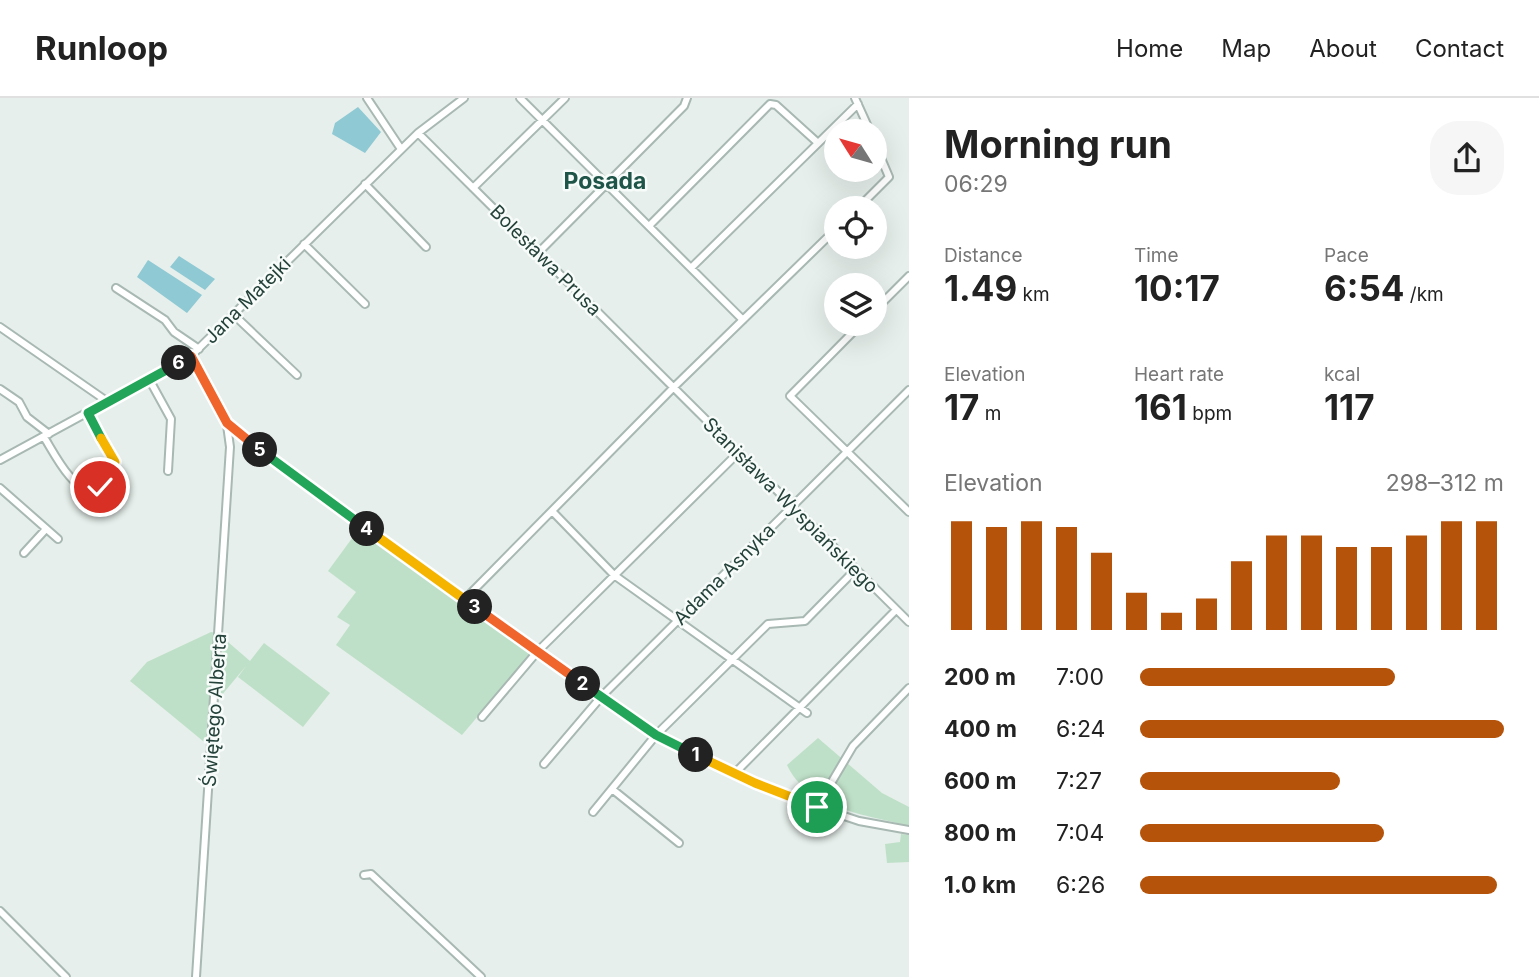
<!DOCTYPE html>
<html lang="en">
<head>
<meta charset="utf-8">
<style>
  body { margin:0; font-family:Inter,sans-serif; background:#f6f6f6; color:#222; height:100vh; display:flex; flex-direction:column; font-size:26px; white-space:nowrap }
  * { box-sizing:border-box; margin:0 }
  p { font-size:23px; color:#767676 }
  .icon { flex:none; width:38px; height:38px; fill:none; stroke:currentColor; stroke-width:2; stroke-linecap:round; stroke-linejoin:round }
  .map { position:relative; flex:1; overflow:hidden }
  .drawer { display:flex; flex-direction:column; background:#fff; width:630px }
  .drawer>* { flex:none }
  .needle { width:46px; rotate:307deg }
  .controls { position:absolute; left:824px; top:21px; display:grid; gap:14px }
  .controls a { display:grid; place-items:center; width:63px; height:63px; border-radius:50%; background:#fff; box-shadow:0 7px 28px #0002; font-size:35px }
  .pin { position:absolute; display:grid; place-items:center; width:60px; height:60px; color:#fff; margin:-30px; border:4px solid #fff; border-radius:50%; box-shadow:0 2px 7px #0007 }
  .km { position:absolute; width:35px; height:35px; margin:-18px; border-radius:50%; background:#222; color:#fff; font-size:19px; line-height:35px; text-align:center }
  .round { display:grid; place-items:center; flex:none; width:74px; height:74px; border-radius:28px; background:#f6f6f6 }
  .head { display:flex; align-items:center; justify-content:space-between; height:119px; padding:0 35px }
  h1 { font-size:38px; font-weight:700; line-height:52px }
  .stats { display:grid; grid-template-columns:repeat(3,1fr); gap:10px; height:119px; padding:7px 35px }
  .stats div { display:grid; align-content:center }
  .stats b { font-size:35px; font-weight:700 }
  .stats small { font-size:19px; font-weight:400 }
  .stats p { font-size:19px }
  .chart { height:196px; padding:14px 35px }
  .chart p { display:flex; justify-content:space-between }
  .chart svg { width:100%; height:126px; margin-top:7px; stroke:#b45309; stroke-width:6 }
  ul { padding:0 35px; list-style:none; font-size:23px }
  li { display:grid; grid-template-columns:112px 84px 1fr; align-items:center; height:52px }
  li i { height:18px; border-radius:9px; background:#b45309 }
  header { display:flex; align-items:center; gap:42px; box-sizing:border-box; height:98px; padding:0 35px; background:#fff; border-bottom:2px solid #e0e0e0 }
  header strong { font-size:33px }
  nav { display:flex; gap:38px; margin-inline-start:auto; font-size:24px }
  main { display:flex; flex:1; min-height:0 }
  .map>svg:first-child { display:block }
  .green { fill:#bfe0c8 }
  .water { fill:#8ec9d4 }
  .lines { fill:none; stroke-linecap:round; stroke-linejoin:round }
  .minor-casing { stroke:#a8b8b2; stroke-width:10 }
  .minor { stroke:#fff; stroke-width:6 }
  .split-1-casing { stroke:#fff; stroke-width:14 }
  .split-2-casing { stroke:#fff; stroke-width:14 }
  .split-3-casing { stroke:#fff; stroke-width:14 }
  .split-4-casing { stroke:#fff; stroke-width:14 }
  .split-5-casing { stroke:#fff; stroke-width:14 }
  .split-6-casing { stroke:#fff; stroke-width:14 }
  .split-7-casing { stroke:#fff; stroke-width:14 }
  .split-8-casing { stroke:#fff; stroke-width:14 }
  .split-1 { stroke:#f5b400; stroke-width:9 }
  .split-2 { stroke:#22a559; stroke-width:9 }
  .split-3 { stroke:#f0652b; stroke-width:9 }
  .split-4 { stroke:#f5b400; stroke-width:9 }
  .split-5 { stroke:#22a559; stroke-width:9 }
  .split-6 { stroke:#f0652b; stroke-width:9 }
  .split-7 { stroke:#22a559; stroke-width:9 }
  .split-8 { stroke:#f5b400; stroke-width:9 }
  .labels { text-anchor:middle; stroke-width:5; stroke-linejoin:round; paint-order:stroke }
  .street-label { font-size:19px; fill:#24423a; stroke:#f7fbf9 }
  .quarter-label { font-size:23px; font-weight:bold; fill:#1f5548; stroke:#f7fbf9 }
</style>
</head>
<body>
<header>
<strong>Runloop</strong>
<nav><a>Home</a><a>Map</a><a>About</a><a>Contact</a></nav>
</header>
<main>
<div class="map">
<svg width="909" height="879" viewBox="0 0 909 879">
  <rect width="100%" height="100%" fill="#e6efeb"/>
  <path class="green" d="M 361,428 L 533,553 L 462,637 L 336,547 L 350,527 L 337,519 L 356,494 L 328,473 Z
    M 211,534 L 217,535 L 209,648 L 130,583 L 147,564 Z
    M 221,538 L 250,563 L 264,545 L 330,595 L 303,629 L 238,579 L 246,568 L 221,598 L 218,596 Z
    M 818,640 L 882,695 L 909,709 L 909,728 C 868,717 807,711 787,667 Z
    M 901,736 L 909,737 L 909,764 L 887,765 L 885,746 L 900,744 Z"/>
  <path class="water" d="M 358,9 L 381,34 L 365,55 L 332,36 L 335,25 Z
    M 179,158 L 215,181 L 205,192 L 170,169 Z
    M 148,162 L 202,197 L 187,215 L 137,179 Z"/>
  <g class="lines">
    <g class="minor-casing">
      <path id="minor" d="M 367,0 L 401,51
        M 520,0 L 743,222
        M 855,0 L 870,33
        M 418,35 L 909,524
        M 365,86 L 426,149
        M 473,90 L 565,0
        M 858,110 L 889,79 L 875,46
        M 649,128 L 770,6 L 776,7 L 818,45
        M 304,146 L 365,206
        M 538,155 L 684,8 L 687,0
        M 691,170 L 858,6
        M 116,190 L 165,222 L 174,234 L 199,251
        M 875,212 L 909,178
        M 234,217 L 297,277
        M 861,226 L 790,298 L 909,414
        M 0,229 L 108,304
        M 191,258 L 227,325 L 244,341 L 500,528 L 656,637 L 755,685 L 817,709 L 859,723 L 909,732
        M 149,281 L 171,321 L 168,373
        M 0,291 L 19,304 L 27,319 L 49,336
        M 44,339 C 54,355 74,396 96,393 L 115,364 L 88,315
        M 0,362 L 191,258 L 418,35 L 464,0
        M 0,390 L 58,441
        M 552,413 L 614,477 L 807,615
        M 24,455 L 46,431
        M 464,502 L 674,289 L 836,131
        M 482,619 L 537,554 L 739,354
        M 544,666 L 601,599 L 909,292
        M 734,676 L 896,512
        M 612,691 L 679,745
        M 817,709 L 853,648 L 909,590
        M 593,714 L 656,637 L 768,526 L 805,523 L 856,471
        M 364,777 L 371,776 L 481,879
        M 0,813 L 66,879
        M 196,879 L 230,349 L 227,327"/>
    </g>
    <use href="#minor" class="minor"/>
  </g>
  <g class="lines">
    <g class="split-1-casing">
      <path id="split-1" d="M 696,657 L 755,685 L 817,709"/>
    </g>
    <g class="split-2-casing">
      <path id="split-2" d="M 583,586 L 656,637 L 696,657"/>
    </g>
    <g class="split-3-casing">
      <path id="split-3" d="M 475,509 L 583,586"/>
    </g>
    <g class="split-4-casing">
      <path id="split-4" d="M 367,431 L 475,509"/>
    </g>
    <g class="split-5-casing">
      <path id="split-5" d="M 260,352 L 367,431"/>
    </g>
    <g class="split-6-casing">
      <path id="split-6" d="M 179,265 L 191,258 L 227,325 L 260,352"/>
    </g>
    <g class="split-7-casing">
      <path id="split-7" d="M 101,340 L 88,315 L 179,265"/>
    </g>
    <g class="split-8-casing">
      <path id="split-8" d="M 100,389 L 115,364 L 101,340"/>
    </g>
    <use href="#split-1" class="split-1"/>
    <use href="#split-2" class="split-2"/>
    <use href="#split-3" class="split-3"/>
    <use href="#split-4" class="split-4"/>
    <use href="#split-5" class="split-5"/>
    <use href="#split-6" class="split-6"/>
    <use href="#split-7" class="split-7"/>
    <use href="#split-8" class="split-8"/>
  </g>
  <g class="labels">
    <g class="street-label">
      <text transform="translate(546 162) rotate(45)" y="7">Bolesława Prusa</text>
      <text transform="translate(247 202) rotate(-45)" y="7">Jana Matejki</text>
      <text transform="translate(791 407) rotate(45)" y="7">Stanisława Wyspiańskiego</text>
      <text transform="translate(724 476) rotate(-45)" y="7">Adama Asnyka</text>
      <text transform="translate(214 612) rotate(-86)" y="7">Świętego Alberta</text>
    </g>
    <g class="quarter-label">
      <text x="605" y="91">Posada</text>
    </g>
  </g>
</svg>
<div class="controls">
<a><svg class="needle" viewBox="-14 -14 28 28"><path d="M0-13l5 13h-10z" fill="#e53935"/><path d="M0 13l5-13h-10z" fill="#767676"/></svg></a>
<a><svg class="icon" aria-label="locate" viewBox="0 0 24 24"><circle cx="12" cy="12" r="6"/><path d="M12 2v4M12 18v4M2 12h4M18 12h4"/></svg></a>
<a><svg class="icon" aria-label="layers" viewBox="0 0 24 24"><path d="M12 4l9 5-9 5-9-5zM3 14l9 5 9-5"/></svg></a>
</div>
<div class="pin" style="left:817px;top:709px;background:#1e9e55"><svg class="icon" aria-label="arrive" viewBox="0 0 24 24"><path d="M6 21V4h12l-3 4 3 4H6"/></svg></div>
<div class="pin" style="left:100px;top:389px;background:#d93025"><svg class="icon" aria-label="check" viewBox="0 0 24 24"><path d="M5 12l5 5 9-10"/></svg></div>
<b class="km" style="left:696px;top:657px">1</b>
<b class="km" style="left:583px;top:586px">2</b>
<b class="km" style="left:475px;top:509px">3</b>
<b class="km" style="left:367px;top:431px">4</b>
<b class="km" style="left:260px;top:352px">5</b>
<b class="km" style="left:179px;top:265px">6</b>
</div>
<section class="drawer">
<div class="head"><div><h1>Morning run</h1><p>06:29</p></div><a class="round"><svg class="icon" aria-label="share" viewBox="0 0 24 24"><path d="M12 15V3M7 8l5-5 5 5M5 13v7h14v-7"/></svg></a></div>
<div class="stats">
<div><p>Distance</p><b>1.49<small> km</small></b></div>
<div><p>Time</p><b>10:17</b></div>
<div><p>Pace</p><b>6:54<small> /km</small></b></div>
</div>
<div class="stats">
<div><p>Elevation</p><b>17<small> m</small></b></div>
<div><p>Heart rate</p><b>161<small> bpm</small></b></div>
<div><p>kcal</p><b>117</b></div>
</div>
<div class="chart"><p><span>Elevation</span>298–312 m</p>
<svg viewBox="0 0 160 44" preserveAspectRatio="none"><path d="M5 44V6M15 44V8M25 44V6M35 44V8M45 44V17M55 44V31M65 44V38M75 44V33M85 44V20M95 44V11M105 44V11M115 44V15M125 44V15M135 44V11M145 44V6M155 44V6"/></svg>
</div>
<ul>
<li><b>200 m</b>7:00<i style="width:70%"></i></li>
<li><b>400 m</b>6:24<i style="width:100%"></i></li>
<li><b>600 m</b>7:27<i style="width:55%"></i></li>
<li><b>800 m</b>7:04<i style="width:67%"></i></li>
<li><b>1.0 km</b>6:26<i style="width:98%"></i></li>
</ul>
</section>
</main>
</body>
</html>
